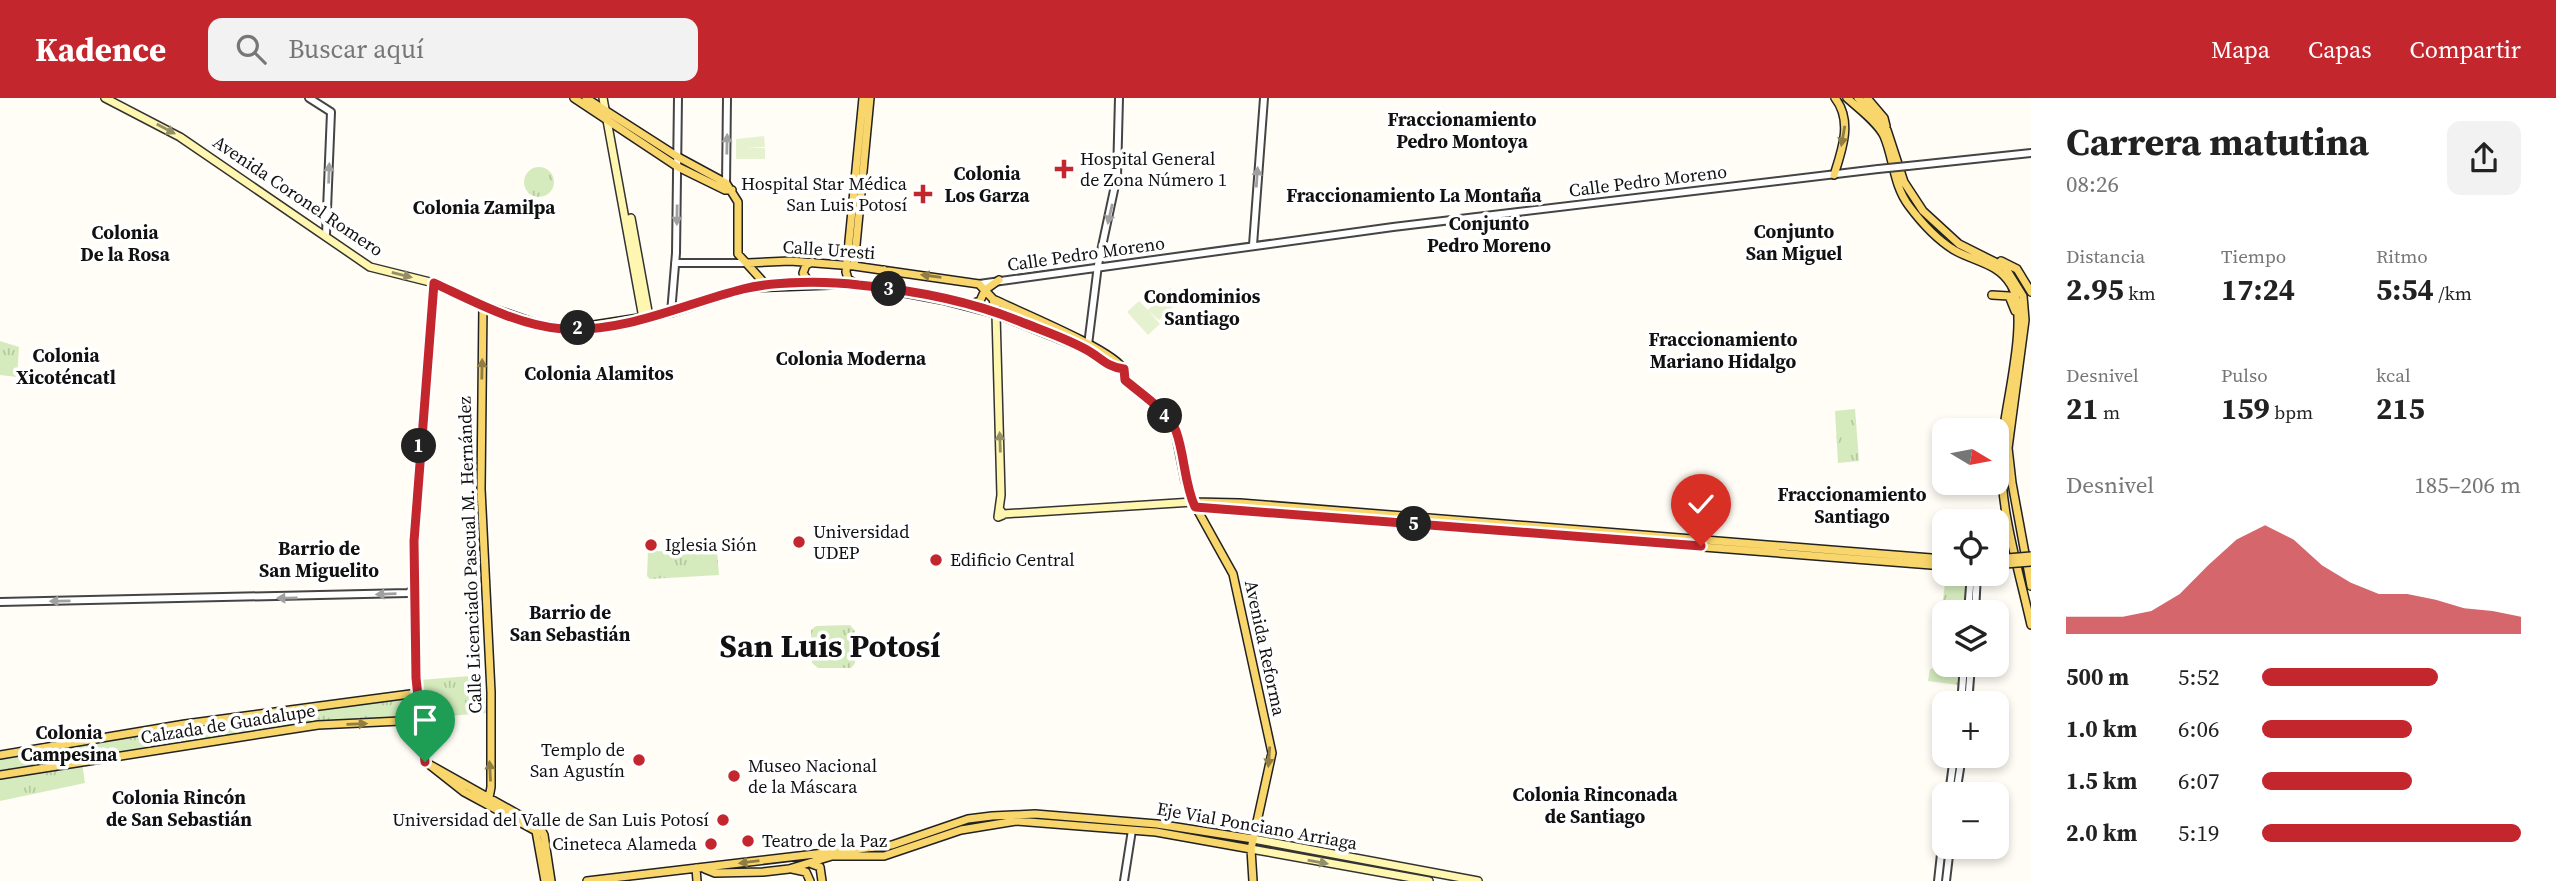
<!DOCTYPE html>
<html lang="es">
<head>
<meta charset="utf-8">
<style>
  body { margin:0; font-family:"Source Serif 4",serif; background:#f2f2f2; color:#222; height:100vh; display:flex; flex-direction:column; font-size:26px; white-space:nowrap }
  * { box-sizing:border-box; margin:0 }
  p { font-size:23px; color:#767676 }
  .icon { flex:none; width:38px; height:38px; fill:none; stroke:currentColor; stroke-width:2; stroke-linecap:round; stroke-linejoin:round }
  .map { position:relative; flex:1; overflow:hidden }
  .panel { display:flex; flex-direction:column; background:#fff; width:525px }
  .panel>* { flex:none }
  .needle { width:46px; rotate:100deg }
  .controls { position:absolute; left:1932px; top:320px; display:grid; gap:14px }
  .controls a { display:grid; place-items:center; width:77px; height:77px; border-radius:14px; background:#fff; box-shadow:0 4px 10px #0003; font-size:35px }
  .pin { position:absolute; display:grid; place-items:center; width:60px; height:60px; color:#fff; margin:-72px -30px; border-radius:50% 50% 50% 0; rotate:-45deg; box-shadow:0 0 7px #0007 }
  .pin .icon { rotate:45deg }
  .km { position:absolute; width:35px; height:35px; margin:-18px; border-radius:50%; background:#222; color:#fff; font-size:19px; line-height:35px; text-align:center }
  .round { display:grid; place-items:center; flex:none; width:74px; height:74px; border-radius:14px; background:#f2f2f2 }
  .overview { display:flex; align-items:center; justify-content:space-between; height:119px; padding:0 35px }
  h1 { font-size:38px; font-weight:700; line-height:52px }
  .stats { display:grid; grid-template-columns:repeat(3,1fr); gap:10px; height:119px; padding:7px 35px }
  .stats div { display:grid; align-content:center }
  .stats b { font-size:30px; font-weight:700 }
  .stats small { font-size:19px; font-weight:400 }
  .stats p { font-size:19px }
  .chart { height:196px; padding:14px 35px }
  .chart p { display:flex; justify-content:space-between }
  .chart svg { width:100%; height:126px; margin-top:7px; fill:#c4262e; opacity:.7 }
  ul { padding:0 35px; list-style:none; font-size:23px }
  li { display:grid; grid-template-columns:112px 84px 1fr; align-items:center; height:52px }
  li i { height:18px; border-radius:9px; background:#c4262e }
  header { display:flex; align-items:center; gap:42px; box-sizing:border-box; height:98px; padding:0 35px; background:#c4262e; color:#fff }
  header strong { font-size:33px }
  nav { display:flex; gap:38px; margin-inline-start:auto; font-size:24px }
  .search { width:490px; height:63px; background:#f2f2f2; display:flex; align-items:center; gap:18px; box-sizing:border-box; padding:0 24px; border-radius:14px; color:#767676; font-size:26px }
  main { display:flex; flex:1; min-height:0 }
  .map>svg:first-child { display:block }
  .grass { fill:url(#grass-tufts) }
  .pitch { fill:#e6f2cf }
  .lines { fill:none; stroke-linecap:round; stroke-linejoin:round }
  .tertiary-casing { stroke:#444; stroke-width:10 }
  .secondary-casing { stroke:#333; stroke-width:10 }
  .primary-casing { stroke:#222; stroke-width:10 }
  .tertiary { stroke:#fff; stroke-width:6 }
  .secondary { stroke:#fff6b0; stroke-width:7 }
  .primary { stroke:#f9d66b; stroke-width:7 }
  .tertiary-bridge-casing { stroke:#444; stroke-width:10; stroke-linecap:butt }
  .primary-bridge-casing { stroke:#222; stroke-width:10; stroke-linecap:butt }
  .tertiary-bridge { stroke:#fff; stroke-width:6 }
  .primary-bridge { stroke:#f9d66b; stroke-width:7 }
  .oneway { fill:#948f68 }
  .oneway2 { fill:#917d42 }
  .oneway3 { fill:#a0a0a0 }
  .route-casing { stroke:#fff; stroke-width:14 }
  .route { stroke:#c4262e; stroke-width:9 }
  .poi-dot { fill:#c4262e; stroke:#fff; stroke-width:2.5 }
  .labels { text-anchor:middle; stroke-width:7; stroke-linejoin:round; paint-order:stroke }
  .poi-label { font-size:18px; fill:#111; stroke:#fff; text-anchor:start }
  .street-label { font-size:18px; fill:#111; stroke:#fff }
  .neighbourhood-label { font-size:19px; font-weight:bold; fill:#111; stroke:#fff }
  .town-label { font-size:32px; font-weight:bold; fill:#111; stroke:#fff }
</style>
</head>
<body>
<header>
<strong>Kadence</strong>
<div class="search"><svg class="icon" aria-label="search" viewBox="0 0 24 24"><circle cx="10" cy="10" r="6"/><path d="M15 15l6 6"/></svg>Buscar aquí</div>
<nav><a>Mapa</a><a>Capas</a><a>Compartir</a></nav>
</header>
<main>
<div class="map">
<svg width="2031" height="783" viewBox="0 0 2031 783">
  <defs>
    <pattern id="grass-tufts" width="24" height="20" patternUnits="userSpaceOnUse" patternTransform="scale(1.75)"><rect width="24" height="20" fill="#d5ebbd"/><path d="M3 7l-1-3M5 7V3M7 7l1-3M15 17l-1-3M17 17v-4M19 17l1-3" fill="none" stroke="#b6c8a1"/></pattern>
  </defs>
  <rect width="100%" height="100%" fill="#fffdf5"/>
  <path class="grass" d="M524 84a15 15 0 1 1 30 0a15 15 0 1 1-30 0Z
    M 0,243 L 19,249 L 17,279 L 0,277 Z
    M 1855,311 L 1859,363 L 1838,365 L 1835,313 Z
    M 648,453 L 717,454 L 719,477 L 650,481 L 647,478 Z
    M 1946,476 L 1966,476 L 1969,479 L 1965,514 L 1944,514 L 1944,567 L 1960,567 L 1958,587 L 1928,583 L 1930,571 L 1935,570 Z
    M 850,527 L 855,533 L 855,565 L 851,570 L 818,570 L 812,565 L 811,532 L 816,528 Z
    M 483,577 L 486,615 L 423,620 L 420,582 Z
    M 417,599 L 420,620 L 289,628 L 86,663 L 82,665 L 85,685 L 0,703 L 0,660 L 279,616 Z"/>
  <path class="pitch" d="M 764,38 L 765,49 L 746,50 L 765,50 L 765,61 L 736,61 L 736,41 Z
    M 1170,190 L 1181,201 L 1159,222 L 1149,213 L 1160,226 L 1148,237 L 1127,214 L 1139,203 L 1148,212 Z"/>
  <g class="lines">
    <g class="tertiary-casing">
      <path id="tertiary" d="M 309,0 L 331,14 L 326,136
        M 1908,68 L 2031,55
        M 726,87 L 727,0
        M 1253,147 L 1264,0
        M 675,165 L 747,165
        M 979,186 L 1393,129 L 1878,71
        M 671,215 L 676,155 L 678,0
        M 1088,247 L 1098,167 L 1117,78 L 1119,0
        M 0,504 L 408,495 L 416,490
        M 1968,514 L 1971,476
        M 1975,514 L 1977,476
        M 1961,606 L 1964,567
        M 1968,606 L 1971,567
        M 1949,696 L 1954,658
        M 1956,696 L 1962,658
        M 1124,783 L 1132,732
        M 1938,783 L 1944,729
        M 1946,783 L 1950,749"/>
    </g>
    <g class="secondary-casing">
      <path id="secondary" d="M 105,0 L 180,39 L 370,169 L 434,185
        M 603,0 L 643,220
        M 631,120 L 649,219
        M 996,216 L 1001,397 L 998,419 L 1003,417 L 1001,413
        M 1003,416 L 1193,404
        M 1253,741 L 1478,783
        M 1251,751 L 1429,783"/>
    </g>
    <g class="primary-casing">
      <path id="primary" d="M 574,0 L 678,69 L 725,92 L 732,92
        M 586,0 L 678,59 L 726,85 L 738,104 L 738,156 L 766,187
        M 1847,0 C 1859,11 1877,24 1884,38 C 1894,61 1893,87 1909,108 C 1921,124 1936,141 1954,152 C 1975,164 1998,165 2011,187 C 2030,218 2005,306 2002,344 C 1997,404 2018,468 2031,527
        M 1858,0 L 1887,32 L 1904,84 L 1923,113 L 1959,146 L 2005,169 L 2023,198 L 2025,222 L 2008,350 L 2012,385 L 2031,488
        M 1867,0 L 1884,20 L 1886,28
        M 1834,77 C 1842,52 1853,23 1835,0
        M 2001,163 L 2017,171 L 2031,194
        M 748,165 L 790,163 L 854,168 L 979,186 L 993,201 L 996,216
        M 854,168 L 870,0
        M 810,186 L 803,175 L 806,167 L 812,164
        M 856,186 L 848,181 L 846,174 L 863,0
        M 881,189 L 890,182 L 884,172
        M 1992,197 L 2009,198 L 2015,213
        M 993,201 C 1015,212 1116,253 1123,271 C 1125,274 1124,278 1125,282 L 1160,312 L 1175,332 L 1185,383 L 1193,404 L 1233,476 L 1272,655 L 1251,751 L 1253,783
        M 971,206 L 980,203 L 985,192 L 999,182
        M 483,207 L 481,391 L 491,594 L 491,689 L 488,705
        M 1193,404 L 1240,405 L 1944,461
        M 1195,409 L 1944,468
        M 1997,460 L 2007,460
        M 0,657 L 185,626 L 418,595
        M 425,664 L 416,580 L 413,446 L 434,185 L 483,207 L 538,226 L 568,231 L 671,215 L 747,190 L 857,186 L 942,202 L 996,216 L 1087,252 L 1113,270 L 1123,271
        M 425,664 L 539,728 L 544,737 L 551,783
        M 426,664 L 464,694 L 536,733 L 545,783
        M 0,677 L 318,627 L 421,622
        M 812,766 L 820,769 L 822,783
        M 696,770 L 697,783
        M 705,771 L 715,775 L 763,774 L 789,771 L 832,758 L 884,758 L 961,732 L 1016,723 L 1156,734 L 1251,751
        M 792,771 L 806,774 L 810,783
        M 587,783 L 892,747 L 968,721 L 992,718 L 1035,716 L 1157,726 L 1253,741"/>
    </g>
    <use href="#tertiary" class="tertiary"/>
    <use href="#secondary" class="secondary"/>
    <use href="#primary" class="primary"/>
    <g class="tertiary-bridge-casing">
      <path id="tertiary-bridge" d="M 1878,71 L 1908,68"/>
    </g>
    <g class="primary-bridge-casing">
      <path id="primary-bridge" d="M 2007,460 L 2031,458
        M 2005,466 L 2031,464"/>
    </g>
    <use href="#tertiary-bridge" class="tertiary-bridge"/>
    <use href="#primary-bridge" class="primary-bridge"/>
  </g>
  <defs><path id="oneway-solid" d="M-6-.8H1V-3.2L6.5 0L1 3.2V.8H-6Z" transform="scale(1.75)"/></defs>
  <g class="oneway">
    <use href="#oneway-solid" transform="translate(166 31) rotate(28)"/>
    <use href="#oneway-solid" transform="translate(402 177) rotate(14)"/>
    <use href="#oneway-solid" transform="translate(1000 344) rotate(-92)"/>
    <use href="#oneway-solid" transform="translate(1318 764) rotate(10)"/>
  </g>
  <g class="oneway2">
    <use href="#oneway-solid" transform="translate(1843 38) rotate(100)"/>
    <use href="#oneway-solid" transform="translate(931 178) rotate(-172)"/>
    <use href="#oneway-solid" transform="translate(482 271) rotate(-89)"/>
    <use href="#oneway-solid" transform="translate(357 626) rotate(-2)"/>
    <use href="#oneway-solid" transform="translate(1269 659) rotate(94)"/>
    <use href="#oneway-solid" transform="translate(490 673) rotate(-93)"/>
    <use href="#oneway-solid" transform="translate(749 764) rotate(173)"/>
  </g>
  <g class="oneway3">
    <use href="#oneway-solid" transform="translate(727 46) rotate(-89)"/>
    <use href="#oneway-solid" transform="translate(329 75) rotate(-88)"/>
    <use href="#oneway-solid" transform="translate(1257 79) rotate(-86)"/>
    <use href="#oneway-solid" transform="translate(1110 116) rotate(103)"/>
    <use href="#oneway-solid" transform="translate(677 117) rotate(91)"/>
    <use href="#oneway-solid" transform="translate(386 496) rotate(178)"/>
    <use href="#oneway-solid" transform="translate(287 500) rotate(179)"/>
    <use href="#oneway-solid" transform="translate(60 503) rotate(179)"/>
  </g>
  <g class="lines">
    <g class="route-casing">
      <path id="route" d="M 425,664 L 416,580 L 414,443 L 434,185 C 473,203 519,228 563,231 C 625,235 684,206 743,191 C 775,183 826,183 859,187 C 911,192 970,203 1019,223 C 1041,232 1066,240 1087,252 C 1100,259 1108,270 1124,271 L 1125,282 C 1141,296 1168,313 1176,333 C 1185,358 1184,385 1195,409 L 1701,448"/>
    </g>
    <use href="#route" class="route"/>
  </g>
  <g class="poi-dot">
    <path d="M1060.5 60.5h7v7h7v7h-7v7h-7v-7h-7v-7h7z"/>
    <path d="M919.5 85.5h7v7h7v7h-7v7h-7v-7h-7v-7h7z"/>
    <circle cx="799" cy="444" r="7"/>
    <circle cx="651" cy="447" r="7"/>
    <circle cx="936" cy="462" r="7"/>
    <circle cx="639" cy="662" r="7"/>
    <circle cx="734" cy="678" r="7"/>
    <circle cx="723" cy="722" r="7"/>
    <circle cx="748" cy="743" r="7"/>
    <circle cx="711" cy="746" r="7"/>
  </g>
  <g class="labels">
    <g class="poi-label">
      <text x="1080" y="67">Hospital General<tspan x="1080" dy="21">de Zona Número 1</tspan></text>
      <text x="907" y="92" text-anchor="end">Hospital Star Médica<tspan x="907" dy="21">San Luis Potosí</tspan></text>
      <text x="813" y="440">Universidad<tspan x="813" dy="21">UDEP</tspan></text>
      <text x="665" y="453">Iglesia Sión</text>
      <text x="950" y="468">Edificio Central</text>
      <text x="625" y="658" text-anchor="end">Templo de<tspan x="625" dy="21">San Agustín</tspan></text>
      <text x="748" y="674">Museo Nacional<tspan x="748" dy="21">de la Máscara</tspan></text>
      <text x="709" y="728" text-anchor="end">Universidad del Valle de San Luis Potosí</text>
      <text x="762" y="749">Teatro de la Paz</text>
      <text x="697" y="752" text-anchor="end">Cineteca Alameda</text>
    </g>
    <g class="street-label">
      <text transform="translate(1648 83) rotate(-7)" y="6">Calle Pedro Moreno</text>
      <text transform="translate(298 98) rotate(34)" y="6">Avenida Coronel Romero</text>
      <text transform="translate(829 152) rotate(4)" y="6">Calle Uresti</text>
      <text transform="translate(1086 156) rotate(-8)" y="6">Calle Pedro Moreno</text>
      <text transform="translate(470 457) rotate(-92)" y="6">Calle Licenciado Pascual M. Hernández</text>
      <text transform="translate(1265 550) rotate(78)" y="6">Avenida Reforma</text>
      <text transform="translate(228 626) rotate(-9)" y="6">Calzada de Guadalupe</text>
      <text transform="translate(1257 728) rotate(10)" y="6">Eje Vial Ponciano Arriaga</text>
    </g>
    <g class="neighbourhood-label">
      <text x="1462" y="28">Fraccionamiento<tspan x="1462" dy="22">Pedro Montoya</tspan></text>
      <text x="987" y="82">Colonia<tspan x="987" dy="22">Los Garza</tspan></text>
      <text x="1414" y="104">Fraccionamiento La Montaña</text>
      <text x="484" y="116">Colonia Zamilpa</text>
      <text x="1489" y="132">Conjunto<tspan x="1489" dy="22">Pedro Moreno</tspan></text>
      <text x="1794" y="140">Conjunto<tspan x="1794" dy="22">San Miguel</tspan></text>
      <text x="125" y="141">Colonia<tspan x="125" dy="22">De la Rosa</tspan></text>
      <text x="1202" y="205">Condominios<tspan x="1202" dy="22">Santiago</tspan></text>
      <text x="1723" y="248">Fraccionamiento<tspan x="1723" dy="22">Mariano Hidalgo</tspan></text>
      <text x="66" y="264">Colonia<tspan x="66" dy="22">Xicoténcatl</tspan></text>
      <text x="851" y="267">Colonia Moderna</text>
      <text x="599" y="282">Colonia Alamitos</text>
      <text x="1852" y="403">Fraccionamiento<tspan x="1852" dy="22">Santiago</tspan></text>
      <text x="319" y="457">Barrio de<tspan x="319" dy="22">San Miguelito</tspan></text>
      <text x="570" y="521">Barrio de<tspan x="570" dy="22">San Sebastián</tspan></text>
      <text x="69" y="641">Colonia<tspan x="69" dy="22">Campesina</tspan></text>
      <text x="1595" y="703">Colonia Rinconada<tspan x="1595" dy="22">de Santiago</tspan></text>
      <text x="179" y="706">Colonia Rincón<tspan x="179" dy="22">de San Sebastián</tspan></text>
    </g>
    <g class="town-label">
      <text x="830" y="559">San Luis Potosí</text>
    </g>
  </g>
</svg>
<div class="controls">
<a><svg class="needle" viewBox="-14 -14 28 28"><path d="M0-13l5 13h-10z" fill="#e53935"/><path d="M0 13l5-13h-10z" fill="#767676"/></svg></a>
<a><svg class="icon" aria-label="locate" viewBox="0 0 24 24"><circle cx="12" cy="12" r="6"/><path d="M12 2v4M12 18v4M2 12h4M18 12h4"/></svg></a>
<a><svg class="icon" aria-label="layers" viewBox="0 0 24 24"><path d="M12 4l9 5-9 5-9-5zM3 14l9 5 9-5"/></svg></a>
<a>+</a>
<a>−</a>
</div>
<div class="pin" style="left:425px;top:664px;background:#1e9e55"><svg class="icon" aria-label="arrive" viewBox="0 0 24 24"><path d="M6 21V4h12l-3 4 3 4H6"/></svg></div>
<div class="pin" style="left:1701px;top:448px;background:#d93025"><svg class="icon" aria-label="check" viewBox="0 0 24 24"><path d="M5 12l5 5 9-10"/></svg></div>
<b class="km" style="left:419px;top:348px">1</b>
<b class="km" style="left:578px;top:230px">2</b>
<b class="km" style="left:889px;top:191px">3</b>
<b class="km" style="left:1165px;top:318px">4</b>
<b class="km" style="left:1414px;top:426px">5</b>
</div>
<section class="panel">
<div class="overview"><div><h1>Carrera matutina</h1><p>08:26</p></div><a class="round"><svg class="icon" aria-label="share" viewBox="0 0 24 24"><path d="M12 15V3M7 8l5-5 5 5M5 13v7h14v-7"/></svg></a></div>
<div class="stats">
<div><p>Distancia</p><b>2.95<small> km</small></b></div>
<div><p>Tiempo</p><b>17:24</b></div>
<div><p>Ritmo</p><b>5:54<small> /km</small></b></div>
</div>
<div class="stats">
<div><p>Desnivel</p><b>21<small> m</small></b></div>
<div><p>Pulso</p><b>159<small> bpm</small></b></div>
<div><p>kcal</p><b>215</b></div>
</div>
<div class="chart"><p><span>Desnivel</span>185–206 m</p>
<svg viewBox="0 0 160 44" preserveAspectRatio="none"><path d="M0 44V38L10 38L20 38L30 36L40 30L50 20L60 11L70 6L80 11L90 20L100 26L110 30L120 30L130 32L140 35L150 36L160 38V44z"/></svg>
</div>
<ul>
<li><b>500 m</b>5:52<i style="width:68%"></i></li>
<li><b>1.0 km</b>6:06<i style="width:58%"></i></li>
<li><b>1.5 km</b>6:07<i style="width:58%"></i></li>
<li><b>2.0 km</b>5:19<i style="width:100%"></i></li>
</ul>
</section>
</main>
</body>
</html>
